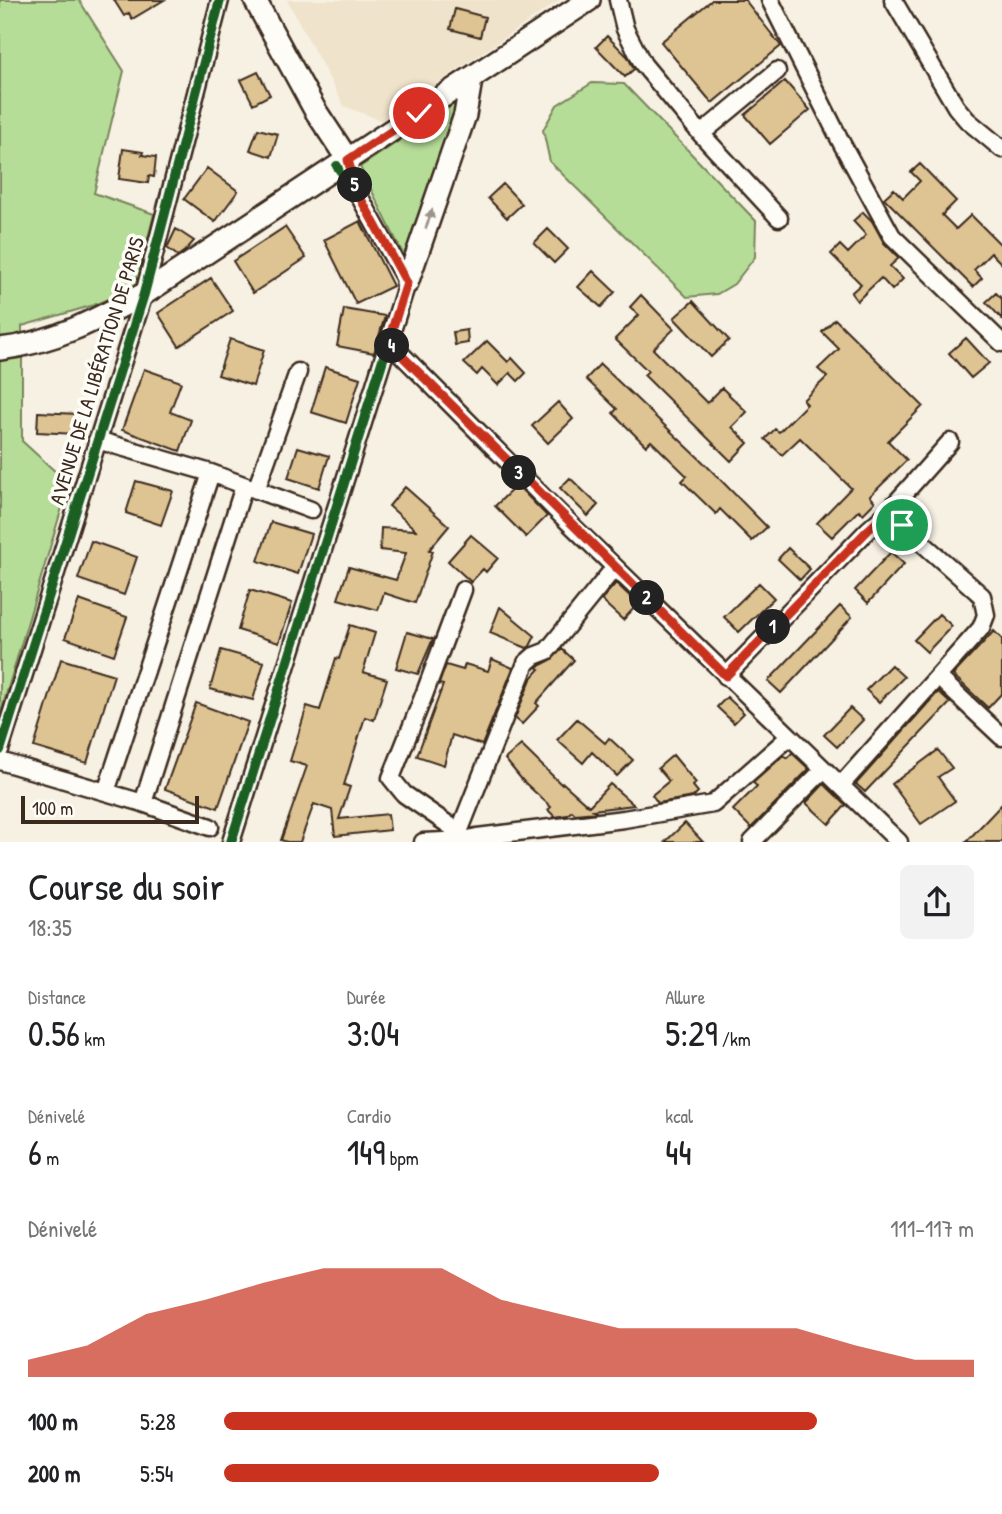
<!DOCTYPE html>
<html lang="fr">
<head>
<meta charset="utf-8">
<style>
  body { margin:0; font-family:"Patrick Hand",sans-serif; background:#f2f2f2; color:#202124; height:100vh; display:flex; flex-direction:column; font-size:26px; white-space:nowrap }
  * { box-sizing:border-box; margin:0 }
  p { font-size:23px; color:#757577 }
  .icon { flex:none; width:38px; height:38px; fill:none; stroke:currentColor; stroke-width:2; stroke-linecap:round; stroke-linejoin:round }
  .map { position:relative; height:842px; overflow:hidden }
  .panel { display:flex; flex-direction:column; background:#fff; flex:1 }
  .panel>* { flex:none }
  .scale { position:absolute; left:21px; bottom:18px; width:178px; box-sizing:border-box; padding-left:7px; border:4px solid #3b2a1e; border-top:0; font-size:19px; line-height:24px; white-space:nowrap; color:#3b2a1e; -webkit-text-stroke:5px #fdfcf7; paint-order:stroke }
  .pin { position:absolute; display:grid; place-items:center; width:60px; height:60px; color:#fff; margin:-30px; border:4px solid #fff; border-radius:50%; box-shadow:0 2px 7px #0007 }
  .km { position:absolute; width:35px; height:35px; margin:-18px; border-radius:50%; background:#222; color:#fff; font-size:19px; line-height:35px; text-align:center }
  .round { display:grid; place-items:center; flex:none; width:74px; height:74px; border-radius:10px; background:#f2f2f2 }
  .headline { display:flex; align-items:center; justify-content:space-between; height:119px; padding:0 28px }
  h1 { font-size:38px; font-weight:600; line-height:52px }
  .stats { display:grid; grid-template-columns:repeat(3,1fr); gap:10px; height:119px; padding:7px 28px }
  .stats div { display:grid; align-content:center }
  .stats b { font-size:35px; font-weight:600 }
  .stats small { font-size:19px; font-weight:400 }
  .stats p { font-size:19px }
  .chart { height:196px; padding:14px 28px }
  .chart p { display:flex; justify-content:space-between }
  .chart svg { width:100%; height:126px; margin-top:7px; fill:#c8321e; opacity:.7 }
  ul { padding:0 28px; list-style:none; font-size:23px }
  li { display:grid; grid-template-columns:112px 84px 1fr; align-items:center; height:52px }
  li i { height:18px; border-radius:9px; background:#c8321e }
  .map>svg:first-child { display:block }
  .built { fill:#f0e3cb }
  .green { fill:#b6dd98; stroke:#78845b; stroke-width:2 }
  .building { fill:#dec393; stroke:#3b2a1e; stroke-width:2 }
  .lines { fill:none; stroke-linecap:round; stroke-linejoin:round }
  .minor-casing { stroke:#3b2a1e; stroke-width:21 }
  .major-casing { stroke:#3b2a1e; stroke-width:26 }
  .minor { stroke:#fdfcf7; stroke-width:16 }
  .major { stroke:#fdfcf7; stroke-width:21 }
  .cycleway-casing { stroke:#fdfcf7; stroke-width:15 }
  .cycleway { stroke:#1b5e20; stroke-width:10 }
  .oneway { fill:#9c938a }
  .route-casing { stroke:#fff; stroke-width:14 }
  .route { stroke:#c8321e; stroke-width:9 }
  .labels { text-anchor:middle; stroke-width:7; stroke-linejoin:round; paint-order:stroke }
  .street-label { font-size:21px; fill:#3b2a1e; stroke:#fdfcf7 }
</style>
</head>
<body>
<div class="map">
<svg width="1002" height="842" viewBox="0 0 1002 842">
  <rect width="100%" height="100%" fill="#f7f1e3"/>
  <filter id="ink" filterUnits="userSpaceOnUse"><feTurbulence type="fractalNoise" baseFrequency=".0143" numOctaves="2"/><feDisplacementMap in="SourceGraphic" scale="14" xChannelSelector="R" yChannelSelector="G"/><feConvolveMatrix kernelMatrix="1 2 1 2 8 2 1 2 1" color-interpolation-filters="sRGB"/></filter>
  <g filter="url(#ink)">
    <path class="built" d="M 287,0 L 560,0 L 382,121 L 344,106 Z"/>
    <path class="green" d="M 0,0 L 79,0 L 124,71 L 94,193 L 154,214 L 136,287 L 94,305 L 22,326 L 22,441 L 69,484 L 0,715 Z
      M 592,83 L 624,84 L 756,221 L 755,257 L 734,284 L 717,294 L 687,297 L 550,162 L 543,130 L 557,105 Z
      M 454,104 L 460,109 L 412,258 L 404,256 L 360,167 Z"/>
    <path class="building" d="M 114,0 L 164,0 L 132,19 L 129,13 L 124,16 Z
      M 712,0 L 745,0 L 781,46 L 712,103 L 661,42 Z
      M 455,9 L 485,17 L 480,37 L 450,29 Z
      M 607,36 L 628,57 L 634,69 L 625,77 L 596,47 Z
      M 258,72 L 270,95 L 253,104 L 241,80 Z
      M 785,81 L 810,110 L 770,144 L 745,115 Z
      M 258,129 L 278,134 L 271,157 L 250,150 Z
      M 123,149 L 143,152 L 142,155 L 156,157 L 154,177 L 149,176 L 148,183 L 119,179 Z
      M 920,164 L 956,201 L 942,215 L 956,229 L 971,215 L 1002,246 L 1002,264 L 991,253 L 974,270 L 982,278 L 973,287 L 884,198 L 894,189 L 903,198 L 920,181 L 911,172 Z
      M 207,168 L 238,191 L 215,222 L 184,199 Z
      M 503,184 L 522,204 L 507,218 L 488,198 Z
      M 863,212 L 872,221 L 884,243 L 899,258 L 890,266 L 903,279 L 892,290 L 881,278 L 857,301 L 851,293 L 861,284 L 831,254 L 840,245 L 848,253 L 866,235 L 853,221 Z
      M 360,221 L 393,286 L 356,304 L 324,240 Z
      M 285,227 L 306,258 L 253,293 L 233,261 Z
      M 176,229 L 194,241 L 186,250 L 178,256 L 167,248 Z
      M 548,229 L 568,249 L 554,263 L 534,243 Z
      M 593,271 L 615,292 L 601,307 L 578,287 Z
      M 211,278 L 233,311 L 179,346 L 158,313 Z
      M 996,293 L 1002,299 L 1002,319 L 986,302 Z
      M 641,295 L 674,329 L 653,349 L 707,403 L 722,388 L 747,412 L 732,427 L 748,443 L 731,461 L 644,375 L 648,371 L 615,339 L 639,315 L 630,307 Z
      M 693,301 L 729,340 L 711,357 L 674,318 Z
      M 344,309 L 385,316 L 374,353 L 337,346 Z
      M 835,319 L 923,406 L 888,441 L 907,460 L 870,496 L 875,502 L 863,514 L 859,510 L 832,537 L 817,523 L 851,488 L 800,438 L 782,455 L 765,439 L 775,429 L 779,432 L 807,404 L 803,400 L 827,377 L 818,369 L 839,349 L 822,332 Z
      M 467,330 L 468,343 L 455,345 L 453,332 Z
      M 966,338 L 989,363 L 971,378 L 949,353 Z
      M 230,339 L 264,350 L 253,386 L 218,375 Z
      M 487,341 L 508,362 L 512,358 L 526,373 L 518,381 L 510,373 L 498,385 L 482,369 L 477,375 L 464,363 Z
      M 600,364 L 702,461 L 767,527 L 752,541 L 720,509 L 716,514 L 682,481 L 687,476 L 651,441 L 646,446 L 613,413 L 617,409 L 586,379 Z
      M 325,367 L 360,378 L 346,423 L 311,412 Z
      M 144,369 L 181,382 L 170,412 L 191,420 L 180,451 L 122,430 Z
      M 558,402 L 573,419 L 548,443 L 532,426 Z
      M 38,412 L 78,414 L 77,434 L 37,432 Z
      M 298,447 L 329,456 L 319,488 L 288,478 Z
      M 570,478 L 598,505 L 588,516 L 560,488 Z
      M 136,481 L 173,491 L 161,525 L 126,513 Z
      M 517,485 L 547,516 L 526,537 L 495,506 Z
      M 405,487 L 449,526 L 429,550 L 433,551 L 415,603 L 384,593 L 378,610 L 338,599 L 349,567 L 396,580 L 406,553 L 380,550 L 381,528 L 416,530 L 389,506 Z
      M 271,522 L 311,534 L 298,574 L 258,561 Z
      M 471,535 L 498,558 L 486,572 L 483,569 L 471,582 L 448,561 Z
      M 91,541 L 137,557 L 124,595 L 78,579 Z
      M 788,548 L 810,569 L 800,580 L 778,559 Z
      M 891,552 L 904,564 L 868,603 L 855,590 Z
      M 616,583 L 638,604 L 623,620 L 601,600 Z
      M 759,583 L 774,598 L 739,632 L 724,617 Z
      M 250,590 L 292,603 L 279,643 L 238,630 Z
      M 79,600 L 127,617 L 114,655 L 65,638 Z
      M 840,606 L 852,617 L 781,693 L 768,681 Z
      M 500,607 L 535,636 L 530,646 L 527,648 L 490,633 Z
      M 939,614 L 952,626 L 927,652 L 914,640 Z
      M 350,625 L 375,633 L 363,672 L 387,679 L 374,720 L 365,717 L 344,785 L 350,787 L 339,819 L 388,814 L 390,830 L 335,836 L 332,810 L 314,804 L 300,842 L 287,842 L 281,840 L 307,766 L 290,761 L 307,706 L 320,710 L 336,658 L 339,659 Z
      M 994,631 L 1002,639 L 1002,693 L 988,708 L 953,675 Z
      M 407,632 L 433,639 L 418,674 L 396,668 Z
      M 562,649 L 574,660 L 536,703 L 539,706 L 522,724 L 515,718 L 531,679 L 540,669 L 537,667 L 551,660 Z
      M 221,650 L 264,662 L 253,700 L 210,689 Z
      M 61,659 L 114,675 L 87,763 L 34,747 Z
      M 492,659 L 513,668 L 482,745 L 452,735 L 444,765 L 417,756 L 443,685 L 439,684 L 446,665 L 463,670 L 465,664 L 488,671 Z
      M 891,665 L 904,677 L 879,702 L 866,690 Z
      M 938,692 L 950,703 L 865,792 L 856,784 Z
      M 727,697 L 744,713 L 734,723 L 717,707 Z
      M 196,703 L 248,722 L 218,808 L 165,789 Z
      M 850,708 L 863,720 L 837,747 L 824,735 Z
      M 577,719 L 605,743 L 609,738 L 633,760 L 617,776 L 592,752 L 583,763 L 557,740 Z
      M 521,745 L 561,784 L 563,783 L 589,806 L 610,784 L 634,805 L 593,810 L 596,812 L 575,814 L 572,811 L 567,815 L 555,817 L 548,810 L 551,807 L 523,781 L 505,759 Z
      M 938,750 L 952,768 L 938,777 L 955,801 L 921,824 L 892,784 Z
      M 792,753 L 809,769 L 751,828 L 733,810 L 757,786 L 753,783 L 784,755 L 787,758 Z
      M 673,755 L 696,783 L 693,786 L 698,792 L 693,797 L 658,803 L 652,795 L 669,781 L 658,768 Z
      M 824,784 L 846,805 L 829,824 L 806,803 Z
      M 1002,804 L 1002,842 L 966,842 Z
      M 685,823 L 703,842 L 665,842 Z"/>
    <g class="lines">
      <g class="minor-casing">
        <path id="minor" d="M 618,0 L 625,29 L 643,64 L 701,134 L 779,218
          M 770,0 L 842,144 L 892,236 L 1002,343
          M 893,0 L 956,107 L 967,120 L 1002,149
          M 701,134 L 777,71
          M 389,342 L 557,511 L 899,842
          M 97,440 L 211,473 L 311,510
          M 256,490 L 298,372
          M 886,514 L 950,442
          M 463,590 L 424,695 L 391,778 L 404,794 L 459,832 L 465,840
          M 726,676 L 868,530 L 886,514 L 902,525 L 982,596 L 986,615 L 981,628 L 841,785
          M 938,677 L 1002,737
          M 0,750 L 144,294 L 220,0
          M 0,761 L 143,803 L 210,827
          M 106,792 L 211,473
          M 143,803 L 244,486
          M 459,832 L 526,663 L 534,656 L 547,651 L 615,567
          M 231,842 L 407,283 L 357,192 L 337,166
          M 423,842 L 465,840 L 477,837 L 624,819 L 713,804 L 789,737
          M 752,842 L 823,770"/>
      </g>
      <g class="major-casing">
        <path id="major" d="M 255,0 L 315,110 L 348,160
          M 407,283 L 465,115 L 471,80
          M 0,349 C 53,343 98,319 144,294 L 589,0"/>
      </g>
      <use href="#minor" class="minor"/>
      <use href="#major" class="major"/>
      <g class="cycleway-casing">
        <path id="cycleway" d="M 0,750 L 144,294 L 220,0
          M 231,842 L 407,283 L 357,192 L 337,166"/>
      </g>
      <use href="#cycleway" class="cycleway"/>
    </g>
    <defs><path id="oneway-solid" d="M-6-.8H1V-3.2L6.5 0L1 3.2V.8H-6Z" transform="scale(1.75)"/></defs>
    <use class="oneway" href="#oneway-solid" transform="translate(429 219) rotate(-71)"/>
  </g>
  <g class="lines" filter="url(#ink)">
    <g class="route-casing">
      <path id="route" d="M 419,113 L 348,160 L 357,192 L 407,283 L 388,342 L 726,676 L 868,530 L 886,514 L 902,525"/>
    </g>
    <use href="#route" class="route"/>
  </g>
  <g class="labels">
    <g class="street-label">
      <text transform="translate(97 371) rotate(-73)" y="7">AVENUE DE LA LIBÉRATION DE PARIS</text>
    </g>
  </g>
</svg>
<div class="scale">100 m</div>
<div class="pin" style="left:902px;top:525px;background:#1e9e55"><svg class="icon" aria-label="arrive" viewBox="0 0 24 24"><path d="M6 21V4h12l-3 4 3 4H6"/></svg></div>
<div class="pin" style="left:419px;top:113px;background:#d93025"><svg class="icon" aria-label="check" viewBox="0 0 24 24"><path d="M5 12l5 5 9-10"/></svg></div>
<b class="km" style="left:773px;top:627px">1</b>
<b class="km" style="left:647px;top:598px">2</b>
<b class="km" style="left:519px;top:473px">3</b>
<b class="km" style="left:392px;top:346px">4</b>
<b class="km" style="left:355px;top:185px">5</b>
</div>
<section class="panel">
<div class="headline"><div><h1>Course du soir</h1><p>18:35</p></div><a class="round"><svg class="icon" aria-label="share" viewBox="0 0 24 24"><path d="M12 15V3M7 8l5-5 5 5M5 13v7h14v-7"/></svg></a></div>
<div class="stats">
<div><p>Distance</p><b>0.56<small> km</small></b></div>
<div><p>Durée</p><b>3:04</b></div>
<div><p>Allure</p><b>5:29<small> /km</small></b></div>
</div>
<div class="stats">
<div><p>Dénivelé</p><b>6<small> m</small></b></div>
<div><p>Cardio</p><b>149<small> bpm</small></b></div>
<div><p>kcal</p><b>44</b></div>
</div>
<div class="chart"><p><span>Dénivelé</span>111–117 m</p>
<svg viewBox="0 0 160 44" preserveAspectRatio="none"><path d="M0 44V38L10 33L20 22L30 17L40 11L50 6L60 6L70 6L80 17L90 22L100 27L110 27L120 27L130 27L140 33L150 38L160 38V44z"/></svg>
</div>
<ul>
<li><b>100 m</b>5:28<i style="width:79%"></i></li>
<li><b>200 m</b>5:54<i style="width:58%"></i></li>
</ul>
</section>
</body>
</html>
